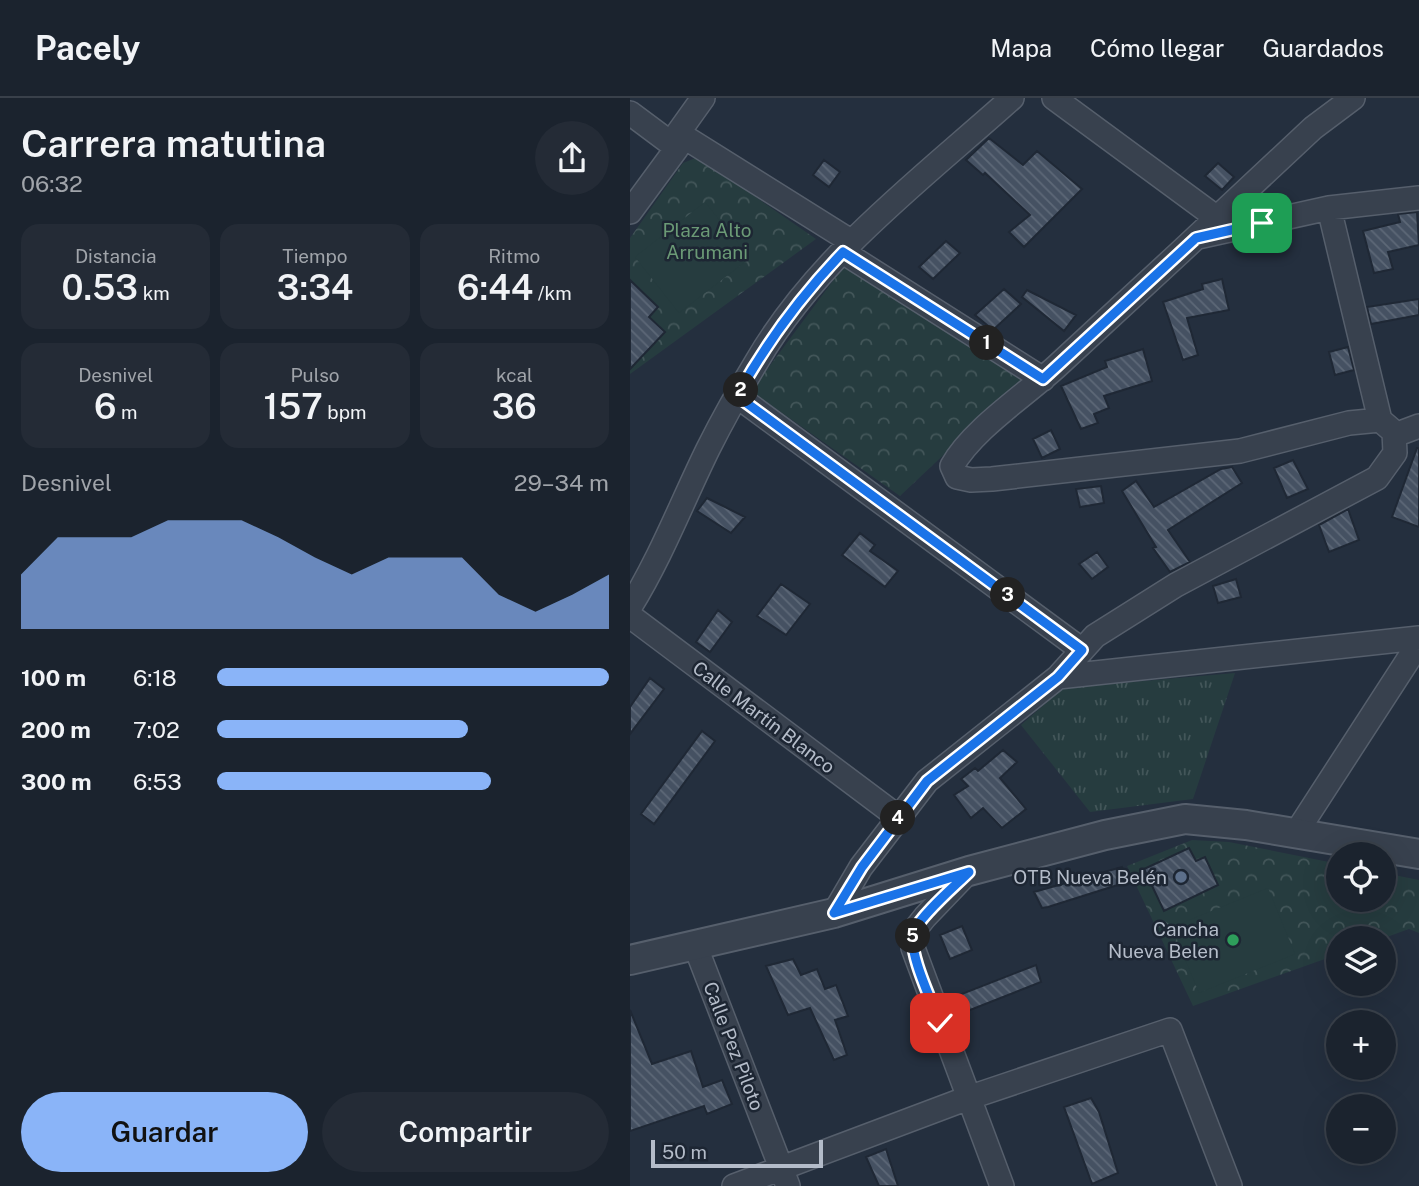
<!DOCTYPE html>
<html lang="es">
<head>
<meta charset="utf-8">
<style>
  body { margin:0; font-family:"Public Sans",sans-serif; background:#242b36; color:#f1f3f6; height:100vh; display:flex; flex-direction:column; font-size:26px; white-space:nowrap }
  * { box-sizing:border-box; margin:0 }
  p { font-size:23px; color:#a0a4aa }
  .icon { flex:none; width:38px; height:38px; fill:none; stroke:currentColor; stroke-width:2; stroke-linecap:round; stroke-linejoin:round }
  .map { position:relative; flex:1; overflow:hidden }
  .side { display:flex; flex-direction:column; background:#1b232e; width:630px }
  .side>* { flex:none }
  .tools { position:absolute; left:696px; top:744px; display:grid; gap:14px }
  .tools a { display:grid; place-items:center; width:70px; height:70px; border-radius:50%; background:#1b232e; box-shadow:0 7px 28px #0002,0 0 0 2px #39404a; font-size:35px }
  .scale { position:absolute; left:21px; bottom:18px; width:172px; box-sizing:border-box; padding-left:7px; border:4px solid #b4bcc9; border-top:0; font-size:19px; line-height:24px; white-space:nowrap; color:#b4bcc9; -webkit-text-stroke:5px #1d2633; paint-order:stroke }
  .pin { position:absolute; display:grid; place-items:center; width:60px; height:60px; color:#fff; margin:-30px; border-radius:14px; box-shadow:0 4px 10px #0006 }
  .km { position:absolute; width:35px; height:35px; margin:-18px; border-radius:50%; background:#222; color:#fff; font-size:19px; line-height:35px; text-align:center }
  .round { display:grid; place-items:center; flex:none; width:74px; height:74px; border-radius:37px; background:#242b36 }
  .summary { display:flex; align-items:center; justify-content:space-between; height:119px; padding:0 21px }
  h1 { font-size:38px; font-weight:600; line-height:52px }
  .figures { display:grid; grid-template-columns:repeat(3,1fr); gap:10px; height:119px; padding:7px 21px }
  .figures div { display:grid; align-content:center; border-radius:18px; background:#242b36; text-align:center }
  .figures b { font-size:35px; font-weight:600 }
  .figures small { font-size:19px; font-weight:400 }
  .figures p { font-size:19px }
  .chart { height:196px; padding:14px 21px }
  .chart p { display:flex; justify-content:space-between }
  .chart svg { width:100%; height:126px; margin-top:7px; fill:#8ab4f8; opacity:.7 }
  .cta { display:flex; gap:14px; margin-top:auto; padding:14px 21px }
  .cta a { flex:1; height:80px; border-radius:42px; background:#8ab4f8; color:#111; font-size:28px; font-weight:600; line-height:80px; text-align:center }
  .cta a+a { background:#242b36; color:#f1f3f6 }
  ul { padding:0 21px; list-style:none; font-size:23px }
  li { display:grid; grid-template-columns:112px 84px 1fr; align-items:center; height:52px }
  li i { height:18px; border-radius:9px; background:#8ab4f8 }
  header { display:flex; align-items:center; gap:42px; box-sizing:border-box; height:98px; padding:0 35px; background:#1b232e; border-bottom:2px solid #39404a }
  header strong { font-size:33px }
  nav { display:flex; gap:38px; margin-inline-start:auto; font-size:24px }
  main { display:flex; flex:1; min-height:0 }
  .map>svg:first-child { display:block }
  .grass { fill:url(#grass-tufts) }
  .forest { fill:url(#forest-crowns) }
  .garden { fill:#263c3f }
  .building { fill:url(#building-back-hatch); stroke:#1f2835; stroke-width:2 }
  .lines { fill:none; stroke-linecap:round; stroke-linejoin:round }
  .minor-casing { stroke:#565f6c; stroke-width:26 }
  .tertiary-casing { stroke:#565f6c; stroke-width:32 }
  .minor { stroke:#38414e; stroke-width:23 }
  .tertiary { stroke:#38414e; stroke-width:28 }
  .route-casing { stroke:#fff; stroke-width:14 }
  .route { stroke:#1a73e8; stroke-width:9 }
  .service-dot { fill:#5c6f8a; stroke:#1d2633; stroke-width:2.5 }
  .leisure-dot { fill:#2e9e5b; stroke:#1d2633; stroke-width:2.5 }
  .labels { text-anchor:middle; stroke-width:5; stroke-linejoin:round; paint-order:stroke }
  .park-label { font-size:19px; fill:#6b9a76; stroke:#1d2633 }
  .street-label { font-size:19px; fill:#b4bcc9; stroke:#1d2633 }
  .poi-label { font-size:19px; fill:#b4bcc9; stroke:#1d2633; text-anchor:end }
</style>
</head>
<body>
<header>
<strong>Pacely</strong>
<nav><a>Mapa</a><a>Cómo llegar</a><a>Guardados</a></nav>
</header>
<main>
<section class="side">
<div class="summary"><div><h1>Carrera matutina</h1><p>06:32</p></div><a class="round"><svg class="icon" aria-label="share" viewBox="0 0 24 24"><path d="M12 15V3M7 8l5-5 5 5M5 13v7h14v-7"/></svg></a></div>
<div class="figures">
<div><p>Distancia</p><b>0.53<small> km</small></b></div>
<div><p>Tiempo</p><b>3:34</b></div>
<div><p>Ritmo</p><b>6:44<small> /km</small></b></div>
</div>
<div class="figures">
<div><p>Desnivel</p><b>6<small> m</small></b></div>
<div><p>Pulso</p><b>157<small> bpm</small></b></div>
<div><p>kcal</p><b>36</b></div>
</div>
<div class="chart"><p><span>Desnivel</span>29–34 m</p>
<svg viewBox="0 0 160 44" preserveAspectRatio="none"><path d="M0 44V25L10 12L20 12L30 12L40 6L50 6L60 6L70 12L80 19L90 25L100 19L110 19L120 19L130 32L140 38L150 32L160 25V44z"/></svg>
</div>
<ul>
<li><b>100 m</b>6:18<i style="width:100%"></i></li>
<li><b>200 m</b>7:02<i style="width:64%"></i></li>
<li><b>300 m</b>6:53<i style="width:70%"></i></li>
</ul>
<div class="cta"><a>Guardar</a><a>Compartir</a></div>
</section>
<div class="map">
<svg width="789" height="1088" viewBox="0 0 789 1088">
  <defs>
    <pattern id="grass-tufts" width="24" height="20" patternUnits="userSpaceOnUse" patternTransform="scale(1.75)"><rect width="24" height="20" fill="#263c3f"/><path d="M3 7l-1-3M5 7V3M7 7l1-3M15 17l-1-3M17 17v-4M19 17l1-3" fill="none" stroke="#435659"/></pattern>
    <pattern id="forest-crowns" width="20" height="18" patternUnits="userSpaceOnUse" patternTransform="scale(1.75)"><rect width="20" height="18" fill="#263c3f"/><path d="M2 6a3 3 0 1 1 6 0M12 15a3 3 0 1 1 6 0" fill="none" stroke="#435659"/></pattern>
    <pattern id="building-back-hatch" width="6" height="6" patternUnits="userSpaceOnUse" patternTransform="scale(1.75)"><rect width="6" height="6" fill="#455162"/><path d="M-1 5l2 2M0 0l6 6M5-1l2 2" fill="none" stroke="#5d6877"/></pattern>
  </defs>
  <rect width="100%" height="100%" fill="#242f3e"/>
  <path class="grass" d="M 605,575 L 563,701 L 460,714 L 391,627 L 433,590 Z"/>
  <path class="forest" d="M 68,59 L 186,141 L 0,276 L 0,140 L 53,65 Z
    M 217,164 L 394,281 L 270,398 L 121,293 Z
    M 562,742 L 599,744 L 709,766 L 709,802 L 754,802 L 754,775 L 789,782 L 789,835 L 779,831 L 754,840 L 709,840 L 709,856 L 563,908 L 497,768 Z"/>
  <path class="garden" d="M 75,104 L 120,160 L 49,215 L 5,159 Z
    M 638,790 L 665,856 L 569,895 L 542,829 Z"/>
  <path class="building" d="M 359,40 L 393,67 L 407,53 L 452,91 L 394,149 L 379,134 L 400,117 L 355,75 L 353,77 L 336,62 Z
    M 194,62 L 210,74 L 199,89 L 183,77 Z
    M 588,65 L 604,79 L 592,92 L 575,78 Z
    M 787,114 L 789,147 L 758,154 L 763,171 L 744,175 L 733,133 L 770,124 L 768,116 Z
    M 316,143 L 330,155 L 303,181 L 289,169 Z
    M 592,181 L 599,212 L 557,220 L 568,257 L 553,262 L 533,204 L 573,191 L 572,186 Z
    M 0,182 L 28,209 L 19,219 L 35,234 L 0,271 Z
    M 374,191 L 391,206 L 363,232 L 345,217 Z
    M 397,192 L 446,217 L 434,233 L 392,199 Z
    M 789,201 L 789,217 L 741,226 L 737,209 Z
    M 718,249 L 724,272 L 705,277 L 699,254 Z
    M 513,251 L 522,283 L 474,298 L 479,310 L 464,316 L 468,325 L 451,331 L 431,288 L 477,269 L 475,263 Z
    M 421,332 L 430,351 L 412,360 L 403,341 Z
    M 787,350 L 789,350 L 789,429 L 762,419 Z
    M 663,362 L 678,391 L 657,400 L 644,370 Z
    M 602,369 L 612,385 L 538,432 L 560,464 L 540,474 L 523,450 L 526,449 L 492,393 L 506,383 L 524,409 L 591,371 Z
    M 471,388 L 474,405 L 450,409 L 446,391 Z
    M 77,400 L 115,419 L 101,435 L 67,413 Z
    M 718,411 L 729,442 L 699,454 L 689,427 Z
    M 230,435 L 245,447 L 240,453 L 268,473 L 255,489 L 212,457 Z
    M 467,454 L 478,469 L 462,481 L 449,466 Z
    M 606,481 L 611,499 L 588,505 L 583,488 Z
    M 151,486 L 180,506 L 156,537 L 127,518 Z
    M 88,512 L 102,524 L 80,554 L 66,544 Z
    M 20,580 L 34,591 L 0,636 L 0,609 Z
    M 72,633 L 85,643 L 24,726 L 11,716 Z
    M 373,652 L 387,664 L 370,680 L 396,711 L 372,730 L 353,710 L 341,720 L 324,697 L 338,688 L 331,681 L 345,670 L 348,673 Z
    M 559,750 L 566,763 L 575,759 L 588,787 L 534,813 L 514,771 Z
    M 492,769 L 497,784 L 418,809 L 412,810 L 404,794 Z
    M 332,828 L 342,852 L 320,861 L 310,837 Z
    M 163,861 L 171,877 L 187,871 L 195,891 L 206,887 L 218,918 L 205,922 L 217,957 L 204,962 L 180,910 L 158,917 L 136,868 Z
    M 406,867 L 411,884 L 335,914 L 329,897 Z
    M 0,912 L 22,966 L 61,953 L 73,989 L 92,982 L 102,1006 L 77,1016 L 74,1008 L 0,1033 Z
    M 461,1000 L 469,1014 L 488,1075 L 462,1086 L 434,1009 Z
    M 256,1051 L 268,1088 L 249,1088 L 236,1059 Z"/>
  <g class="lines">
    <g class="minor-casing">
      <path id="minor" d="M 424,0 L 587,120
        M 0,15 L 47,50
        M 48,35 L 222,144
        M 699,110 L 750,322
        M 0,114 L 47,50 L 48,35 L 73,0
        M 568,139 L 699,110 L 789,100
        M 213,154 L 413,281
        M 107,298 L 452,552
        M 765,337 L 789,328
        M 0,509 C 31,459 52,404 78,351 C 93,321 110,291 127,263 C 188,158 293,80 382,0
        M 0,518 L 268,719
        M 428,579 L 789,540
        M 666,735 L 789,545
        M 339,773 L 295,819 L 283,834 L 283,850 L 372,1088
        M 204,815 L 231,769 L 297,683 L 428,579 L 465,538 L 546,487 L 747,380 L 765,355 L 764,334 L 750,322 L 719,325 L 610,353 L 362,381 L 341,382 L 327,379 L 322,368 C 342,332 394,298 426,269 C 512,190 598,110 683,30 L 723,0
        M 65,847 L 158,1088
        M 104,1088 L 338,1000 L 540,932 L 600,1088"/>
    </g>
    <g class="tertiary-casing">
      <path id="tertiary" d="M 0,862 L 204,815 L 339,773 L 475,737 L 555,721 L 616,727 L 789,756"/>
    </g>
    <use href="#minor" class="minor"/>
    <use href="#tertiary" class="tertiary"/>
  </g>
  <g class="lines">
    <g class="route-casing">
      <path id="route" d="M 310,925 C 303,906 276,851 284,833 C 292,816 325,788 339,774 L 204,815 L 232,769 L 297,683 L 428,579 L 452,552 L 107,298 C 136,245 171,198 213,154 L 413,281 L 566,140 L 632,125"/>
    </g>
    <use href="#route" class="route"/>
  </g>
  <circle class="service-dot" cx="551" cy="779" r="7"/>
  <circle class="leisure-dot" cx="603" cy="842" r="7"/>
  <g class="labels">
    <g class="park-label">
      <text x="77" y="139">Plaza Alto<tspan x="77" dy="22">Arrumani</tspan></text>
    </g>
    <g class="street-label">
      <text transform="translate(134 619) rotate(37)" y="7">Calle Martín Blanco</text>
      <text transform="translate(104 948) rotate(69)" y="7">Calle Pez Piloto</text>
    </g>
    <g class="poi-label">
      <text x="537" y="786">OTB Nueva Belén</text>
      <text x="589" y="838">Cancha<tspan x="589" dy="22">Nueva Belen</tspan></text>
    </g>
  </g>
</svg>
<div class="tools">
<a><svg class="icon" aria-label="locate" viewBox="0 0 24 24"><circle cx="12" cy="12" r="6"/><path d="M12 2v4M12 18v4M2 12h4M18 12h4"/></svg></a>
<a><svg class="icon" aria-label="layers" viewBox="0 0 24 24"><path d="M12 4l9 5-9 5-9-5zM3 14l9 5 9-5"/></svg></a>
<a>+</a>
<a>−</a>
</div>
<div class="scale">50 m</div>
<div class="pin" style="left:632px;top:125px;background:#1e9e55"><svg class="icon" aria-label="arrive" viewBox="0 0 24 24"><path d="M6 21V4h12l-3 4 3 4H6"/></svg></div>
<div class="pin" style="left:310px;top:925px;background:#d93025"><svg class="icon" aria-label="check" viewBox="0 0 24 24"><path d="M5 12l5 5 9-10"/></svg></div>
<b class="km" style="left:357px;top:245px">1</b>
<b class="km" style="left:111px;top:292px">2</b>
<b class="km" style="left:378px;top:497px">3</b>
<b class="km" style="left:268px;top:720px">4</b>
<b class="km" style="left:283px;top:838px">5</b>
</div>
</main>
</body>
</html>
